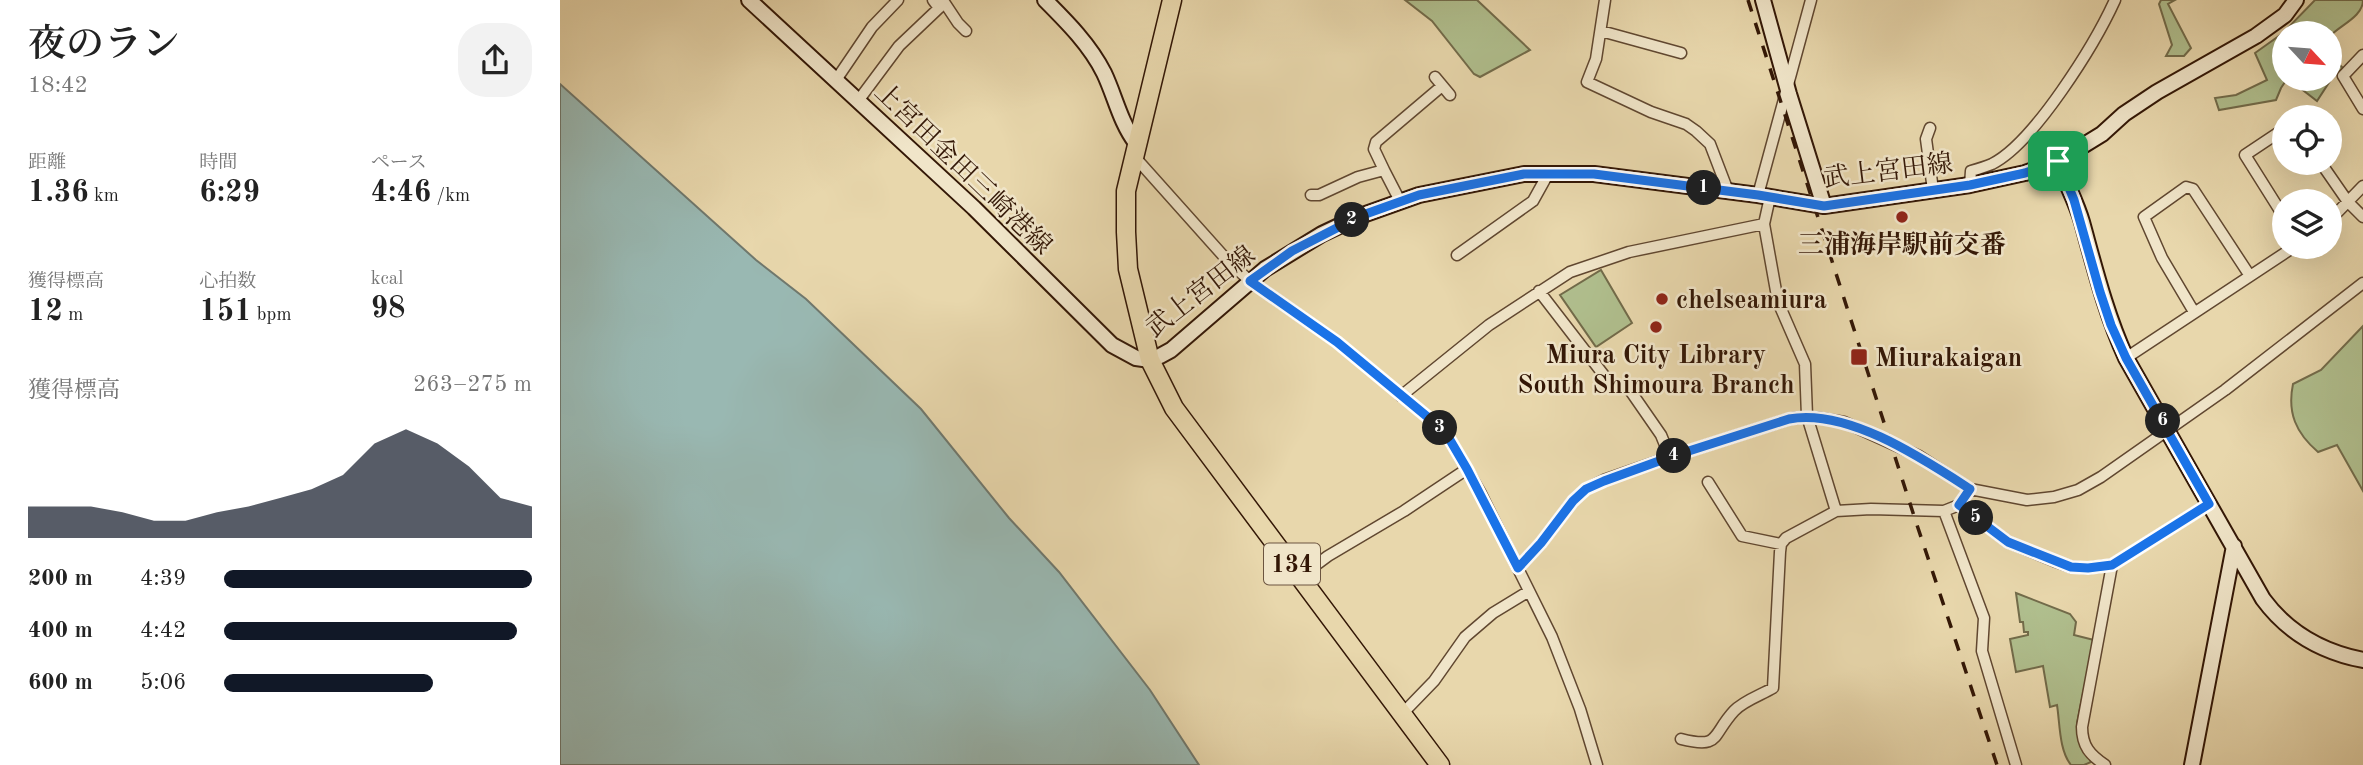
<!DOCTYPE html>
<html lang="ja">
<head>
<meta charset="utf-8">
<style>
  body { margin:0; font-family:"Old Standard TT","Noto Serif JP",serif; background:#f2f2f2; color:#222; height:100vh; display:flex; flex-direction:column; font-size:26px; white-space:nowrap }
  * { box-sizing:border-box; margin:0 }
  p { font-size:23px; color:#767676 }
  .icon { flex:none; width:38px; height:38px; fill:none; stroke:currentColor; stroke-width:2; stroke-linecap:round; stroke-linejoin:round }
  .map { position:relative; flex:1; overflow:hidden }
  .details { display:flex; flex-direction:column; background:#fff; width:560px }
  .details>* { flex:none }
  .needle { width:46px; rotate:116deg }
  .fabs { position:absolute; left:1712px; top:21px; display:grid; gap:14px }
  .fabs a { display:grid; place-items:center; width:70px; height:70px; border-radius:50%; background:#fff; box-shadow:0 7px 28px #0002; font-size:35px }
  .pin { position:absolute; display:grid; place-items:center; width:60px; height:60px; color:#fff; margin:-30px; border-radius:14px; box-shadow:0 4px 10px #0006 }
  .km { position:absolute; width:35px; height:35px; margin:-18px; border-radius:50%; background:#222; color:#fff; font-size:19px; line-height:35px; text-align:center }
  .round { display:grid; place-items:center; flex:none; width:74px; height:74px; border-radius:28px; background:#f2f2f2 }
  .headline { display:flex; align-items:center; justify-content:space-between; height:119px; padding:0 28px }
  h1 { font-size:38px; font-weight:600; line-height:52px }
  .metrics { display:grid; grid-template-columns:repeat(3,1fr); gap:10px; height:119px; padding:7px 28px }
  .metrics div { display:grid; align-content:center }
  .metrics b { font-size:30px; font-weight:600 }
  .metrics small { font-size:19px; font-weight:400 }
  .metrics p { font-size:19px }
  .chart { height:196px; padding:14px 28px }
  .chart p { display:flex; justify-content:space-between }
  .chart svg { width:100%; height:126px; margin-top:7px; fill:#111827; opacity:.7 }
  ul { padding:0 28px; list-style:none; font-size:23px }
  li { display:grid; grid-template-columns:112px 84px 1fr; align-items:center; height:52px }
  li i { height:18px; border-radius:9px; background:#111827 }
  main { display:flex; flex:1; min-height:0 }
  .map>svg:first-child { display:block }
  .green { fill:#b0bf8e; stroke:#726b4a; stroke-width:2 }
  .water { fill:#99b8b2; stroke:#70786d; stroke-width:2 }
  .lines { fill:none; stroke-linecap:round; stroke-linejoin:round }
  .street-casing { stroke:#604730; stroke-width:13 }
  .secondary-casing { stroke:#331706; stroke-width:18 }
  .highway-casing { stroke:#331706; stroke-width:21 }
  .street { stroke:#f0e5c9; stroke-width:10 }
  .secondary { stroke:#f0e5c9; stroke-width:14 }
  .highway { stroke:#e8d7ac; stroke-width:18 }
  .rail { stroke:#331706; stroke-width:3.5; stroke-dasharray:12 12; stroke-linecap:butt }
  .route-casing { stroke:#fff; stroke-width:14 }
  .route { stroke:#1a73e8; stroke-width:9 }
  .poi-dot { fill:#8f2418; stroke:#f0e5c9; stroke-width:2.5 }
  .labels { text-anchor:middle; stroke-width:5; stroke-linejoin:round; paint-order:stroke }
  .shield { fill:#f0e5c9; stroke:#6c5540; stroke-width:2 }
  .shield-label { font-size:24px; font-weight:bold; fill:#331706 }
  .street-label { font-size:26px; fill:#331706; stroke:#f0e5c9 }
  .poi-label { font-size:26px; font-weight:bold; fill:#331706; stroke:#f0e5c9 }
</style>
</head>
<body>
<main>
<section class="details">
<div class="headline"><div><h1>夜のラン</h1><p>18:42</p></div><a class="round"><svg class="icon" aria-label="share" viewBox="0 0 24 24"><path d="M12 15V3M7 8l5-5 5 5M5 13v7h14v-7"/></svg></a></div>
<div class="metrics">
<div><p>距離</p><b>1.36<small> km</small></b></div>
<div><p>時間</p><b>6:29</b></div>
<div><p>ペース</p><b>4:46<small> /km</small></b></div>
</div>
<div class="metrics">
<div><p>獲得標高</p><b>12<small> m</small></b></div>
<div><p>心拍数</p><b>151<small> bpm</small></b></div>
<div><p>kcal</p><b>98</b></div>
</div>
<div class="chart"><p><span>獲得標高</span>263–275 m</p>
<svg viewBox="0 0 160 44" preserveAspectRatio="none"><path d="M0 44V33L10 33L20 33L30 35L40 38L50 38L60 35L70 33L80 30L90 27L100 22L110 11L120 6L130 11L140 19L150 30L160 33V44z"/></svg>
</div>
<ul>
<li><b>200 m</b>4:39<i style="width:100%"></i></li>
<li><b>400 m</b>4:42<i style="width:95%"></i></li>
<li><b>600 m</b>5:06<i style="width:68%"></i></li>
</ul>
</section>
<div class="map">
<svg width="1803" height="765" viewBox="0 0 1803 765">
  <rect width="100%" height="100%" fill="#e8d7ac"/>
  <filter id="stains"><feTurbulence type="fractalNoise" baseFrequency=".00286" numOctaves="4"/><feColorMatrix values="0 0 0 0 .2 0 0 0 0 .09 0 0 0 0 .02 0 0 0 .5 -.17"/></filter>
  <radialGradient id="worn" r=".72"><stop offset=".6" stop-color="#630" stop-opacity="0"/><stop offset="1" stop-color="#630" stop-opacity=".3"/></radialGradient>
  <path class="green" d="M 845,0 L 917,0 L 970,50 L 920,77 L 914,74 L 872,21 Z
    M 1601,0 L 1615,0 L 1608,4 L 1631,48 L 1624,56 L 1606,56 L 1612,45 L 1599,4 Z
    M 1755,0 L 1803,0 C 1803,17 1780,25 1769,37 L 1769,33 L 1724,33 L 1724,79 L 1727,79 L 1721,88 L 1716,100 L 1659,110 L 1655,98 L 1676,95 L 1707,80 L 1695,53 L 1723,33 Z
    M 1769,55 L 1783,68 L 1772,78 L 1757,101 L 1735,84 L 1739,79 L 1769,79 Z
    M 1041,270 L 1072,323 L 1036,347 L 1000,295 Z
    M 1803,326 L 1803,491 L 1777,445 L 1758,452 C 1736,433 1727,413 1733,384 L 1761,370 Z
    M 1456,593 L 1510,614 L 1516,622 L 1514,635 L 1534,640 L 1517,723 L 1519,740 L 1531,762 L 1524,765 L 1511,765 C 1499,750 1500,724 1497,705 L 1490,707 L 1483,666 L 1456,672 L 1450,639 L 1468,635 L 1468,632 L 1464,632 L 1463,622 L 1460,622 Z"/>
  <path class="water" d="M 0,84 L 196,260 L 246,299 L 361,409 L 449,518 L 499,572 L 590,690 L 639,765 L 0,765 Z"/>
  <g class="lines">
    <g class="street-casing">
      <path id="street" d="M 1045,0 L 1036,59 L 1027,82 L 1091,112 L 1126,124 L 1136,131 L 1150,144 L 1168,191
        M 379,8 L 384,2 L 398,23 L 406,31
        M 1041,31 L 1121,53
        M 1803,55 L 1783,76 L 1803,109
        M 875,77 L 890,95
        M 276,80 L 312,27 L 338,0
        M 298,101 L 339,46 L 379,8 L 373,0
        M 1370,128 L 1366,139 L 1373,190
        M 1724,129 L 1685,155 L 1724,217
        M 574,156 L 667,260 L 690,281 L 777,342 L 876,424 L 890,440 L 920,492 L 992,637 L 1020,709 L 1037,765
        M 1761,163 L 1788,202 L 1803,217
        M 824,170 L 814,149 L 816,142 L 882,86
        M 1410,185 L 1411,171 C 1418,169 1425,167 1432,164 C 1474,143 1535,44 1555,0
        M 751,195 L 759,195 L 798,177 L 824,170 L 840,201
        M 1198,195 L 1251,0
        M 1210,197 L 1204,224 L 1218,302 L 1245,364 L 1247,416 L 1276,511
        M 1769,221 L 1803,186
        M 897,255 L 973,201 L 988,174
        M 979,291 L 1053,387 L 1067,386 L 1101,435 L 1110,457
        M 1634,312 L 1602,258 L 1584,217 L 1626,187 L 1633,189 L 1690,276
        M 1566,358 L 1734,247
        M 841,396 L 929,325 L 1010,272 L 1069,252 L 1204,224
        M 1148,482 L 1182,536 L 1221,544
        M 1410,489 L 1399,505 L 1384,511 L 1424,618 L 1422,651 L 1456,765
        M 1399,505 L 1448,542 L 1494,561 L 1511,567 L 1528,568 L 1552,565
        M 958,568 L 981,543 L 1013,501 L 1026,489 L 1044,480 L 1110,457 L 1229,419 L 1247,416 L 1284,422 L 1359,456 L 1410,489 L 1467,500 L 1494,497 L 1518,490 L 1541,477 L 1665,390 L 1803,283
        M 741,576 L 768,556 L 844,511 L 907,469
        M 843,713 L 874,681 L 905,637 L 933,613 L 969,591
        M 1121,739 C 1161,749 1151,736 1174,711 C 1183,701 1201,695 1213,688 L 1220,552 L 1221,544 L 1226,538 L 1276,511 L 1311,509 L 1384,511
        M 1545,765 C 1530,755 1522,746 1522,727 L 1552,565 L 1649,504"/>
    </g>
    <g class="secondary-casing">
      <path id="secondary" d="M 189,0 L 414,208 L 552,345 L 576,358 L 590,360 L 600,356 L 611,350 L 705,269 L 762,234 L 800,216 L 859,195 L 964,174 L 1034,174 L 1198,195 L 1264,206 L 1410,185 L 1465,173 L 1498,161 L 1542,134 L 1564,114 L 1597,92 L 1696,36 L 1725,15 L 1736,0
        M 485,0 C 507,22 530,45 544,73 C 555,96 560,122 576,143
        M 1203,0 L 1229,94 L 1264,206
        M 1498,161 C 1505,182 1516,201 1522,222 C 1535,269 1546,314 1566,358 L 1703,599 C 1728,633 1762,652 1803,660
        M 1632,765 L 1674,546"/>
    </g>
    <g class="highway-casing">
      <path id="highway" d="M 612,0 L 566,191 L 566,232 L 568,269 L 590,360 L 614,408 L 880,765"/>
    </g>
    <use href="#street" class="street"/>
    <use href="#secondary" class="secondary"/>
    <use href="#highway" class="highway"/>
    <path class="rail" d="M 1188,0 L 1355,519 L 1437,765"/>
  </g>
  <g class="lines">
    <g class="route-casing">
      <path id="route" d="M 1498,161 L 1514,200 L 1540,292 L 1551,325 L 1566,358 L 1649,504 L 1552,565 L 1528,568 L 1511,567 L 1448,542 L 1399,505 L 1410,489 C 1362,458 1287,408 1229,419 L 1110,457 L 1044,481 L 1026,489 L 1013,501 L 981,543 L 958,568 L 907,469 L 890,440 L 876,424 L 777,342 L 690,281 L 732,251 L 800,216 L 859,195 L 964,174 L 1034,174 L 1198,195 L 1264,206 L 1410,185 L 1465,173 Z"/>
    </g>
    <use href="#route" class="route"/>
  </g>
  <g class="poi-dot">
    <circle cx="1342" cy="217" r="7"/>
    <circle cx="1102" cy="299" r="7"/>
    <circle cx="1096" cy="327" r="7"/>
    <rect x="1290" y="348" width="18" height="18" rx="3.5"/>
  </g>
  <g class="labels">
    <rect class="shield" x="704" y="543.5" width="56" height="41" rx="5"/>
    <g class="shield-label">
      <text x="732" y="572">134</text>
    </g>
    <g class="street-label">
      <text transform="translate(404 168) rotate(44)" y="9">上宮田金田三崎港線</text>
      <text transform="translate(1328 170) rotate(-7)" y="9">武上宮田線</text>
      <text transform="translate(640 291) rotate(-38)" y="9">武上宮田線</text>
    </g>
    <g class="poi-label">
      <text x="1342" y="253">三浦海岸駅前交番</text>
      <text x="1116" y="308" text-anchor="start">chelseamiura</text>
      <text x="1096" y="363">Miura City Library<tspan x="1096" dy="30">South Shimoura Branch</tspan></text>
      <text x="1315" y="366" text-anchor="start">Miurakaigan</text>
    </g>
  </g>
  <rect width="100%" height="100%" filter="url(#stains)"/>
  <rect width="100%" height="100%" fill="url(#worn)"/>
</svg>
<div class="fabs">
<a><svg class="needle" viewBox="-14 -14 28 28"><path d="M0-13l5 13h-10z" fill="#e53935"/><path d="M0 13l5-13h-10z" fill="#767676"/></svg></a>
<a><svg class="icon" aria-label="locate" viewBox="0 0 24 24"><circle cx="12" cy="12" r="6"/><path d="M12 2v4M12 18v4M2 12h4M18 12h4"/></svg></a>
<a><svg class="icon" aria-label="layers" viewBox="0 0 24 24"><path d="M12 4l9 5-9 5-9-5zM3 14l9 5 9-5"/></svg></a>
</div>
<div class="pin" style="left:1498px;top:161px;background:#1e9e55"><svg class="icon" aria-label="arrive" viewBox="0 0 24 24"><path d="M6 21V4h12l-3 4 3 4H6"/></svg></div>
<b class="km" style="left:1144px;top:188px">1</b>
<b class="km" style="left:792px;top:220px">2</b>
<b class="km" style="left:880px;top:428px">3</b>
<b class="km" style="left:1114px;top:456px">4</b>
<b class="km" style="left:1416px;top:518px">5</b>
<b class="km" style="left:1603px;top:421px">6</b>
</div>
</main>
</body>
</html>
